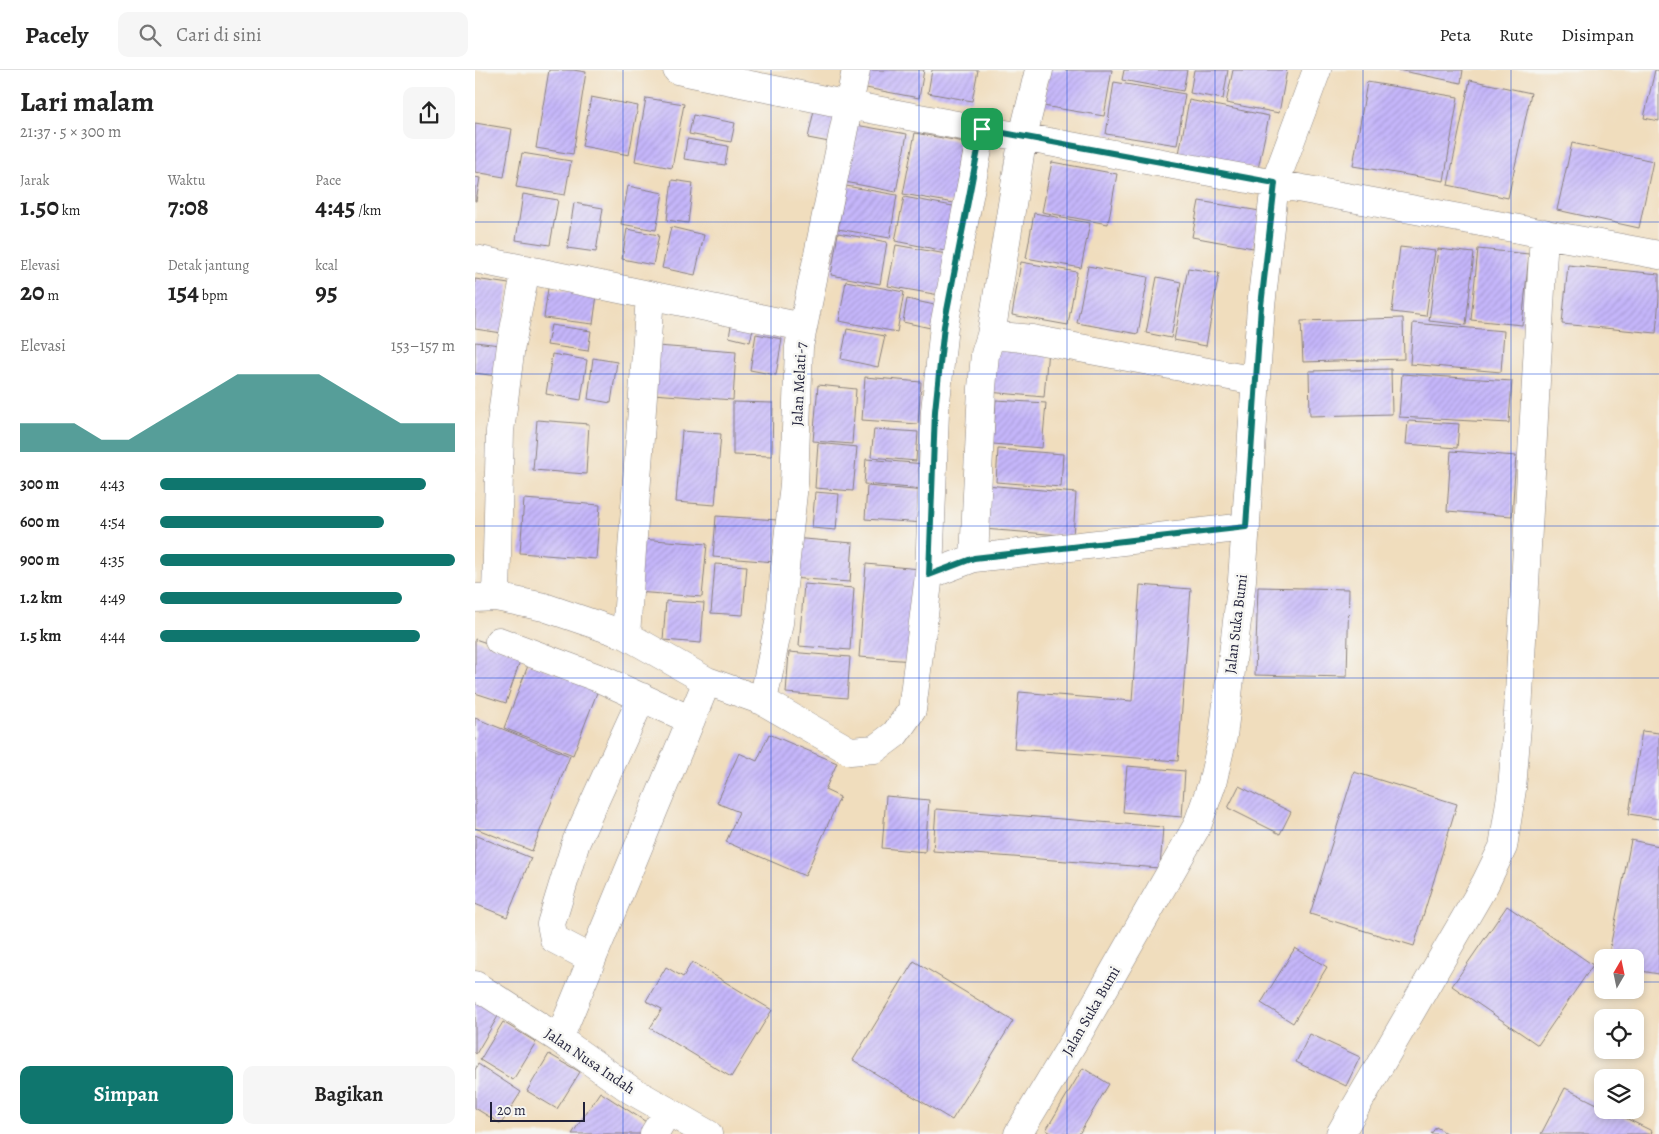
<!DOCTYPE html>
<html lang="id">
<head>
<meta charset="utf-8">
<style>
  body { margin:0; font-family:Alegreya,serif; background:#f6f6f6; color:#222; height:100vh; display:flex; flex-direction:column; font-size:19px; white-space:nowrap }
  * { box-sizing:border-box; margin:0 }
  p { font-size:16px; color:#767676 }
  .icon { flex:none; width:28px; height:28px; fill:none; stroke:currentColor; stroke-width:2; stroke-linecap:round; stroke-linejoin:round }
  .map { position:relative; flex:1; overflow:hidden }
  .sheet { display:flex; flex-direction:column; background:#fff; width:475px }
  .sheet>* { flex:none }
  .needle { width:32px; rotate:9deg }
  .tools { position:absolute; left:1119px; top:879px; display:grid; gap:10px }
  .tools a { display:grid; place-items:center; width:50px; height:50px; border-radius:10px; background:#fff; box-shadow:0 2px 8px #0003; font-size:25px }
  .scale { position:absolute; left:15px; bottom:12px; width:95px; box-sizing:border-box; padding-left:5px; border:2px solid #22223b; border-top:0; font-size:14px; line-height:18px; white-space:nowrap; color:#22223b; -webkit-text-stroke:4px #f6f6f2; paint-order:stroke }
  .pin { position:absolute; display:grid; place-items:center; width:42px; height:42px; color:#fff; margin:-21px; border-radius:10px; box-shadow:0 2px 8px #0006 }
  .round { display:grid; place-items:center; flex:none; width:52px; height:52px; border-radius:10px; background:#f6f6f6 }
  .head { display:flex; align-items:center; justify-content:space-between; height:85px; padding:0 20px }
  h1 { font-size:28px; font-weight:600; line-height:38px }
  .metrics { display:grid; grid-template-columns:repeat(3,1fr); gap:8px; height:85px; padding:5px 20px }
  .metrics div { display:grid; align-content:center }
  .metrics b { font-size:25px; font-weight:600 }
  .metrics small { font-size:14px; font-weight:400 }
  .metrics p { font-size:14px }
  .chart { height:140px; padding:10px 20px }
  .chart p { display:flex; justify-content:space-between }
  .chart svg { width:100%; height:90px; margin-top:5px; fill:#0f766e; opacity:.7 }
  .action { display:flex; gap:10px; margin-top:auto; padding:10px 20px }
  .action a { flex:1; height:58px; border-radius:10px; background:#0f766e; color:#fff; font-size:20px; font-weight:600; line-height:58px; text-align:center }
  .action a+a { background:#f6f6f6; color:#222 }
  ul { padding:0 20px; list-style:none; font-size:16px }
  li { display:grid; grid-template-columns:80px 60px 1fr; align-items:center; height:38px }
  li i { height:12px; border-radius:6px; background:#0f766e }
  header { display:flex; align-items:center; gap:30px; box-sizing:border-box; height:70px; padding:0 25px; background:#fff; border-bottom:1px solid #e0e0e0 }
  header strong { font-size:24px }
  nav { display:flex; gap:28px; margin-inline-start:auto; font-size:18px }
  .search { width:350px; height:45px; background:#f6f6f6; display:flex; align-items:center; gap:12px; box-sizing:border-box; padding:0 18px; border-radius:10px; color:#767676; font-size:19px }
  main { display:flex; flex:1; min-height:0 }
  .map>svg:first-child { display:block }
  .building { fill:url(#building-hatch) }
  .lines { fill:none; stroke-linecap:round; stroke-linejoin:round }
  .street-casing { stroke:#89807c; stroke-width:29 }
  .street { stroke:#fff; stroke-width:28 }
  .route-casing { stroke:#fff; stroke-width:10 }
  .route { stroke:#0f766e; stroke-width:6 }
  .grid { fill:none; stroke:#1d4ed8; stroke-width:1; stroke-opacity:0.55 }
  .labels { text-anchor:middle; stroke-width:5; stroke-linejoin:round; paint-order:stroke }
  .street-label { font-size:15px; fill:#22223b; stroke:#f6f6f2 }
</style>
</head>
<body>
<header>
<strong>Pacely</strong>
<div class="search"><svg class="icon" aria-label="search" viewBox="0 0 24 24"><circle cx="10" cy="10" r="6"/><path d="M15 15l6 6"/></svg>Cari di sini</div>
<nav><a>Peta</a><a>Rute</a><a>Disimpan</a></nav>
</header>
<main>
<section class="sheet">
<div class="head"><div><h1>Lari malam</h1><p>21:37 · 5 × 300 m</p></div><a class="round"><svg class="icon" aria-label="share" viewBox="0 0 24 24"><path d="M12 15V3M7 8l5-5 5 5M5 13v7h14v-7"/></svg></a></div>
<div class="metrics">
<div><p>Jarak</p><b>1.50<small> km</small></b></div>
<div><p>Waktu</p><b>7:08</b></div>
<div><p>Pace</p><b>4:45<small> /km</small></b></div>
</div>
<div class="metrics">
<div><p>Elevasi</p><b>20<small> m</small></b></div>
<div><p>Detak jantung</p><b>154<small> bpm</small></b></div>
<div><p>kcal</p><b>95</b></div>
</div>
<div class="chart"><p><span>Elevasi</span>153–157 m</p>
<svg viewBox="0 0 160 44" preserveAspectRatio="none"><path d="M0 44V30L10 30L20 30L30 38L40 38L50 30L60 22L70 14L80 6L90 6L100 6L110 6L120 14L130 22L140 30L150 30L160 30V44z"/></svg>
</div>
<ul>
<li><b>300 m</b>4:43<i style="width:90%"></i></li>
<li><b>600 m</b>4:54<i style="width:76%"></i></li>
<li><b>900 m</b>4:35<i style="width:100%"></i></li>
<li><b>1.2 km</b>4:49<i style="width:82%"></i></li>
<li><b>1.5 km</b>4:44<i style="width:88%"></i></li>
</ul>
<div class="action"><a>Simpan</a><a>Bagikan</a></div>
</section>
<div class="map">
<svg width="1184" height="1064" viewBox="0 0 1184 1064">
  <defs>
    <pattern id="building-hatch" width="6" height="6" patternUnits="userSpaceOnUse" patternTransform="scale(1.25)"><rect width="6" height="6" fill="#c5b6fa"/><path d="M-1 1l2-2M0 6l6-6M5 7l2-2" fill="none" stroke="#a99cd7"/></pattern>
  </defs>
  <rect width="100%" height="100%" fill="#f6f6f2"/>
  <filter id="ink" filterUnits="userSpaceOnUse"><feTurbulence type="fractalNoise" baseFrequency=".02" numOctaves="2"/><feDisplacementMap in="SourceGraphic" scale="10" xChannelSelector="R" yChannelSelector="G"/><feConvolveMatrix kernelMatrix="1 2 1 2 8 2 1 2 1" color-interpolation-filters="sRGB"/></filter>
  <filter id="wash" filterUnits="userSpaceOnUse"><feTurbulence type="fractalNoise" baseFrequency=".0096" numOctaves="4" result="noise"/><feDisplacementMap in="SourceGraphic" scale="20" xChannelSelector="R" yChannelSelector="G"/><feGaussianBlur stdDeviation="1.12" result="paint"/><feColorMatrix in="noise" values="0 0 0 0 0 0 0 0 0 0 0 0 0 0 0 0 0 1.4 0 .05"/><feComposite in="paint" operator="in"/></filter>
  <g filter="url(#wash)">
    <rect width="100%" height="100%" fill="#f0ddbd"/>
    <g id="blocks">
      <path class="building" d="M 74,0 L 98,0 L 111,2 L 98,84 L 61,78 Z
        M 394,0 L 449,0 L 444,28 L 391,18 Z
        M 457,0 L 503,0 L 497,31 L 453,23 Z
        M 574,0 L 637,0 L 629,46 L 568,36 Z
        M 649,0 L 712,0 L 708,21 L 647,10 Z
        M 719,0 L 753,0 L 748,29 L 715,23 Z
        M 758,0 L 812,0 L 804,43 L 751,33 Z
        M 923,0 L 988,0 L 986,13 Z
        M 1180,0 L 1184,0 L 1184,51 L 1169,48 Z
        M 995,10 L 1056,23 L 1033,128 L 973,115 Z
        M 639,12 L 710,24 L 702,75 L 631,64 Z
        M 892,12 L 983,27 L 969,111 L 878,96 Z
        M 116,27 L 163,36 L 154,85 L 107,76 Z
        M 171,28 L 209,34 L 197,98 L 160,91 Z
        M 714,30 L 794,46 L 783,99 L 704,84 Z
        M 339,40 L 360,44 L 354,72 L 333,68 Z
        M 218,45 L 260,53 L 256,72 L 214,64 Z
        M 0,53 L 37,59 L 29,107 L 0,102 Z
        M 375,54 L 432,64 L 421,122 L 365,111 Z
        M 440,63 L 490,72 L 479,133 L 428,124 Z
        M 212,69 L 253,76 L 250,95 L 209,89 Z
        M 1097,73 L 1178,91 L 1164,158 L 1082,140 Z
        M 47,83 L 96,91 L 90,125 L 41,117 Z
        M 577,92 L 642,104 L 633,154 L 567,142 Z
        M 0,107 L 5,108 L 1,131 L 0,131 Z
        M 197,110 L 218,113 L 213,153 L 192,150 Z
        M 153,116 L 188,123 L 181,160 L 146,154 Z
        M 371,116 L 422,125 L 415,168 L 363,159 Z
        M 48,124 L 83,130 L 75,175 L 41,170 Z
        M 429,127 L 483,137 L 475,182 L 420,171 Z
        M 724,131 L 785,141 L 778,178 L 717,167 Z
        M 99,133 L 128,138 L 121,182 L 92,178 Z
        M 559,143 L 615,153 L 606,198 L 551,188 Z
        M 196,157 L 229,165 L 220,205 L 187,198 Z
        M 152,159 L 184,165 L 178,195 L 147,189 Z
        M 363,163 L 412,172 L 405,214 L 356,205 Z
        M 421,175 L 477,185 L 470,226 L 413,216 Z
        M 925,177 L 960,181 L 951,246 L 917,242 Z
        M 963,179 L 999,183 L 991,255 L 954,251 Z
        M 1003,179 L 1054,184 L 1047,255 L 996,250 Z
        M 546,192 L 602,202 L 593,255 L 537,245 Z
        M 1093,195 L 1184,204 L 1184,228 L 1181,263 L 1087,254 Z
        M 613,196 L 673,207 L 663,264 L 602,253 Z
        M 713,198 L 744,203 L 731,276 L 699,270 Z
        M 682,207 L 706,212 L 696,268 L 671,263 Z
        M 0,209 L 34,214 L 27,263 L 0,259 Z
        M 371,211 L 429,222 L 422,262 L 364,251 Z
        M 73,218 L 122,225 L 118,254 L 69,248 Z
        M 432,229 L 464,236 L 460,259 L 428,252 Z
        M 928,248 L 929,289 L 828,292 L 826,251 Z
        M 257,250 L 279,254 L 275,272 L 254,267 Z
        M 938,253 L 1029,261 L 1026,302 L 935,294 Z
        M 76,255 L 116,261 L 113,281 L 72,275 Z
        M 372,259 L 410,266 L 403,297 L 366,289 Z
        M 281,264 L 307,269 L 301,305 L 275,300 Z
        M 0,272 L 25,275 L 21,306 L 0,303 Z
        M 517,274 L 573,279 L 569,327 L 513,322 Z
        M 182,276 L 261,282 L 258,330 L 178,324 Z
        M 77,284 L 112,290 L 106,330 L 71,324 Z
        M 118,288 L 142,292 L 136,333 L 113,329 Z
        M 916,299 L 917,344 L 835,346 L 834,301 Z
        M 927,304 L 1037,311 L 1034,353 L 924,347 Z
        M 390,307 L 446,312 L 443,354 L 387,350 Z
        M 343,315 L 381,319 L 377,374 L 338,371 Z
        M 521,330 L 571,333 L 567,378 L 518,374 Z
        M 258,332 L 298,333 L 297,386 L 258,385 Z
        M 62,350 L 114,354 L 111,404 L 58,400 Z
        M 933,351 L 984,354 L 982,378 L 931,374 Z
        M 399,359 L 443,362 L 441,391 L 396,387 Z
        M 207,361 L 246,364 L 240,435 L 201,432 Z
        M 343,373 L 382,377 L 378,421 L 340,418 Z
        M 523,379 L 588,384 L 586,417 L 521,412 Z
        M 976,381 L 1041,386 L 1037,446 L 972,441 Z
        M 391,389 L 450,394 L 448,419 L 389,414 Z
        M 511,415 L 601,423 L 598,466 L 508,459 Z
        M 392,416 L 451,421 L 449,453 L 390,449 Z
        M 340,422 L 364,424 L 361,460 L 337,458 Z
        M 49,429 L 125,435 L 121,489 L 45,483 Z
        M 241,446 L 303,450 L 300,492 L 238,487 Z
        M 317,468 L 378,473 L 375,512 L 314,508 Z
        M 165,469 L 232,474 L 227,527 L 161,522 Z
        M 240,494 L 272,496 L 268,545 L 236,543 Z
        M 391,494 L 445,499 L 438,591 L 384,587 Z
        M 329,514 L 379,518 L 375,580 L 324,576 Z
        M 665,515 L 716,519 L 703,691 L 539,679 L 544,622 L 657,631 Z
        M 783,517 L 874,519 L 872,607 L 780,605 Z
        M 191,531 L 229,533 L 226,573 L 188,570 Z
        M 0,569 L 47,585 L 31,633 L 0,623 Z
        M 314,582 L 375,587 L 372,628 L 311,623 Z
        M 54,593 L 123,620 L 98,685 L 29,658 Z
        M 0,648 L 95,686 L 57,781 L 0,758 Z
        M 1167,661 L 1184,663 L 1184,749 L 1154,744 Z
        M 294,664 L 362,693 L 350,720 L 365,727 L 330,806 L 251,772 L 264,742 L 242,733 L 264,683 L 282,691 Z
        M 652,696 L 710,701 L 707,747 L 648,742 Z
        M 879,702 L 982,734 L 939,876 L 835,844 Z
        M 764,716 L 816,742 L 805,764 L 753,738 Z
        M 411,726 L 454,730 L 450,782 L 407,778 Z
        M 461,739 L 688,757 L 685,798 L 458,781 Z
        M 0,765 L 56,788 L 32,847 L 0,834 Z
        M 1156,770 L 1184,776 L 1184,904 L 1160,900 L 1160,888 L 1133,888 Z
        M 1032,836 L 1118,895 L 1063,975 L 977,916 Z
        M 820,878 L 852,897 L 818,953 L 786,933 Z
        M 439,891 L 538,951 L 477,1050 L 378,990 Z
        M 217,892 L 297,940 L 256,1007 L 175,958 L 187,939 L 171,931 L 191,897 L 208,907 Z
        M 0,926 L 26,941 L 1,984 L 0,983 Z
        M 28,952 L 61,972 L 38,1010 L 5,990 Z
        M 835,964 L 885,987 L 871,1016 L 821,992 Z
        M 74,984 L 105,1002 L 82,1039 L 52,1021 Z
        M 3,994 L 46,1022 L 26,1054 L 0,1038 L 0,1000 Z
        M 608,998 L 634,1014 L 604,1064 L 578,1064 L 571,1060 Z
        M 1090,1018 L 1128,1037 L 1128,1040 L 1134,1040 L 1177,1061 L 1176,1064 L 1066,1064 Z
        M 125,1022 L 179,1057 L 174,1064 L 97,1064 Z
        M 961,1057 L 973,1064 L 956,1064 Z"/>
    </g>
  </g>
  <g filter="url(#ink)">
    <use href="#blocks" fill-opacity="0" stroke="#89807c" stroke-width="1"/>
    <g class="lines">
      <g class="street-casing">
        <path id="street" d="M 202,0 L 374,35 L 1184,185
          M 0,189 L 328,257
          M 516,265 L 548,66 L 564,0
          M 499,488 L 507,318 L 510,284 L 516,265 L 557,269 L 781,311
          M 454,505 L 460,341 L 469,256 L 507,59
          M 21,527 L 25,361 L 36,275 L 51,199
          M 0,528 L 21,527 L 69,537 L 151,565 L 232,611 L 288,631 L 375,681 L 400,679 L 420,664 L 437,640 L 454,505 L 499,488 L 771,457
          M 151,565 L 175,226
          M 24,571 L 126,609 L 216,650
          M 288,631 L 304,553 L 319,414 L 324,277 L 381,0
          M 117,889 L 79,869 L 76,854 L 101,772 L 167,627
          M 0,915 L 84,969 L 156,1020 L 233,1064
          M 84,969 L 232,611
          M 179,1064 L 193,1041
          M 543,1064 L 602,966 L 722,756 L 737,714 L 748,666 L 767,510 L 786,236 L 800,113 L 842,0
          M 865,1064 L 1010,814 L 1028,777 L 1037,719 L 1043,643 L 1069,163"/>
      </g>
      <use href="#street" class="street"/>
    </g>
  </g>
  <g class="lines" filter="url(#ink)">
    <g class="route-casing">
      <path id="route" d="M 507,59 L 800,113 L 786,236 L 771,457 L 499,488 L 454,505 L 460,341 L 469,256 Z"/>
    </g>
    <use href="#route" class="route"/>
  </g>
  <path class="grid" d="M 148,0 L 148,1064M 296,0 L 296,1064M 444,0 L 444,1064M 592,0 L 592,1064M 740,0 L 740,1064M 888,0 L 888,1064M 1036,0 L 1036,1064M 0,152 L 1184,152M 0,304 L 1184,304M 0,456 L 1184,456M 0,608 L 1184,608M 0,760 L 1184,760M 0,912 L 1128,912M 1160,912 L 1184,912"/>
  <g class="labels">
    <g class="street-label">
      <text transform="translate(324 314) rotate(-87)" y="5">Jalan Melati-7</text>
      <text transform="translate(761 554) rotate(-83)" y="5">Jalan Suka Bumi</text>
      <text transform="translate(616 941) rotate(-60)" y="5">Jalan Suka Bumi</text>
      <text transform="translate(115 991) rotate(34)" y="5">Jalan Nusa Indah</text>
    </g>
  </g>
</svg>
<div class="tools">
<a><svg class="needle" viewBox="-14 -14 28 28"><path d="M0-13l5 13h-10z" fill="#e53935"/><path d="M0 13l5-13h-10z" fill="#767676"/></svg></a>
<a><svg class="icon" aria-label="locate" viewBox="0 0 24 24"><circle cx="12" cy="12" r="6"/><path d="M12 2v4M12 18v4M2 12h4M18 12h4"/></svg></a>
<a><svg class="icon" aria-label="layers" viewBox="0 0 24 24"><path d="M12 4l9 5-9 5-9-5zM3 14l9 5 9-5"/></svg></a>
</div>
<div class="scale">20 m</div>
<div class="pin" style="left:507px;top:59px;background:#1e9e55"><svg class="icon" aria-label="arrive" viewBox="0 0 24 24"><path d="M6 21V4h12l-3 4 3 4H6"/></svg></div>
</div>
</main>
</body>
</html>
